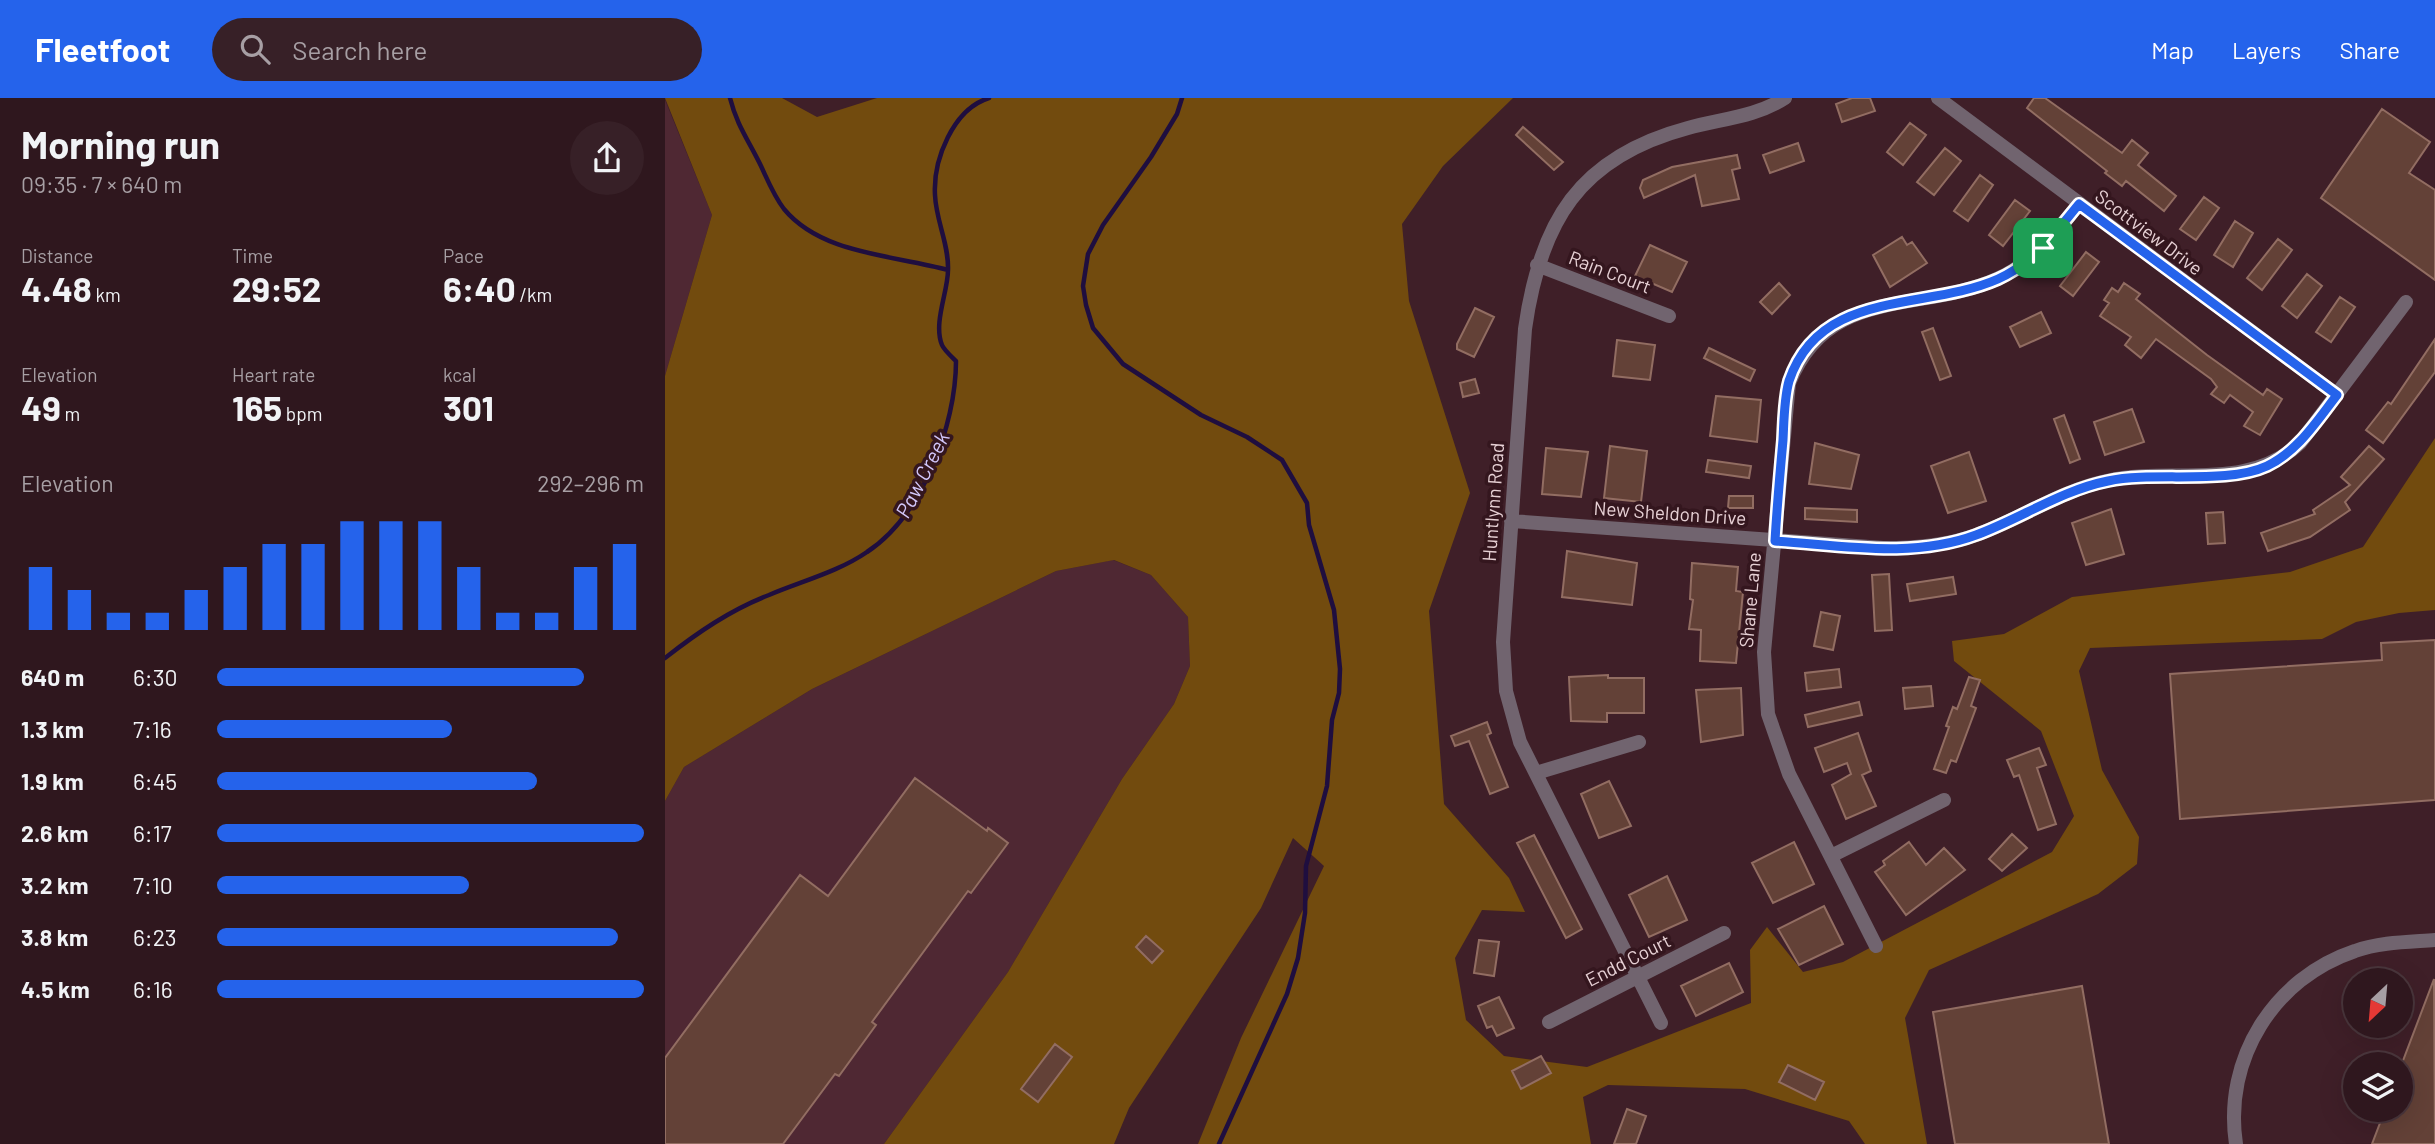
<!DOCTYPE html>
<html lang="en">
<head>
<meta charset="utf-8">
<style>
  body { margin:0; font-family:Barlow,sans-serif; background:#372027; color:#f1f3f6; height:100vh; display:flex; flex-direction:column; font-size:26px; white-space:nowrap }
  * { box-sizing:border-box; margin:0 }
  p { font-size:23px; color:#a79fa4 }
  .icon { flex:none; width:38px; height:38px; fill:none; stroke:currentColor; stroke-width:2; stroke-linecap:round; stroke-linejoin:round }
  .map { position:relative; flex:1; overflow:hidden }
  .details { display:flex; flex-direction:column; background:#2f171e; width:665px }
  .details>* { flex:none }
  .needle { width:46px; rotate:206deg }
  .tools { position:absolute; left:1678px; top:870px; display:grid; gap:14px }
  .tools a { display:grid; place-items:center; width:70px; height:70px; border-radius:50%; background:#2f171e; box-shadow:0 7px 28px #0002,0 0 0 2px #4a363c; font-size:35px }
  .pin { position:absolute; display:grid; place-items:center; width:60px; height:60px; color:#fff; margin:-30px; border-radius:14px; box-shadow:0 4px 10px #0006 }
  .round { display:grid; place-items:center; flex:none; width:74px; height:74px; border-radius:37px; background:#372027 }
  .overview { display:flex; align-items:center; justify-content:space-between; height:119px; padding:0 21px }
  h1 { font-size:38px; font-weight:700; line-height:52px }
  .figures { display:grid; grid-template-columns:repeat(3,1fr); gap:10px; height:119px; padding:7px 21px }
  .figures div { display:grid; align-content:center }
  .figures b { font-size:35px; font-weight:700 }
  .figures small { font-size:19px; font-weight:400 }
  .figures p { font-size:19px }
  .chart { height:196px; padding:14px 21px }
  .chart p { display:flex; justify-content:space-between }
  .chart svg { width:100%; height:126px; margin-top:7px; stroke:#2563eb; stroke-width:6 }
  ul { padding:0 21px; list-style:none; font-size:23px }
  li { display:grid; grid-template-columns:112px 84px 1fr; align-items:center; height:52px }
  li i { height:18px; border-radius:9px; background:#2563eb }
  header { display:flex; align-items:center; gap:42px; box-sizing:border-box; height:98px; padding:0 35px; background:#2563eb; color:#fff }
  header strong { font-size:33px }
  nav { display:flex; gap:38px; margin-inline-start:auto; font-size:24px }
  .search { width:490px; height:63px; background:#372027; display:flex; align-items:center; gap:18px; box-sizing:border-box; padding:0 24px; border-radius:38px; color:#a79fa4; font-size:26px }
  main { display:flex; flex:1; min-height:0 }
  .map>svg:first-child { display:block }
  .built { fill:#4f2833 }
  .forest { fill:#724b0e }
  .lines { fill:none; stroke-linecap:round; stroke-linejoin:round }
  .stream { stroke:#1f0e3f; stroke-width:4.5 }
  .building { fill:#634137; stroke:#926d62; stroke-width:2 }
  .street { stroke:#71646f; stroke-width:14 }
  .route-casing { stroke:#fff; stroke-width:14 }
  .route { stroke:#2563eb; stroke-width:9 }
  .labels { text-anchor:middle; stroke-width:7; stroke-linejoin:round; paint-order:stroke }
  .street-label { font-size:19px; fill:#e7d1d5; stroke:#34161e }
  .water-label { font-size:21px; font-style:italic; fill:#d2c7fa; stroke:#34161e }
</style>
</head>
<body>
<header>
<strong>Fleetfoot</strong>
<div class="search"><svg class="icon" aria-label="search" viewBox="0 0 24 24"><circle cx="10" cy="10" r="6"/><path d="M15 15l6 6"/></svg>Search here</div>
<nav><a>Map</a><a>Layers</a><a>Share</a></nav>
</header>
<main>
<section class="details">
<div class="overview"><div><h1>Morning run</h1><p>09:35 · 7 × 640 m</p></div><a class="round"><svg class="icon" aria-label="share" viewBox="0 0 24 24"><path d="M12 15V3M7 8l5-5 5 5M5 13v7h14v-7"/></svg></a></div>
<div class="figures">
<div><p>Distance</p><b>4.48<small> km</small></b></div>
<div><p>Time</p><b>29:52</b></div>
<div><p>Pace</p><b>6:40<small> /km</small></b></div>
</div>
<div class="figures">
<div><p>Elevation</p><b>49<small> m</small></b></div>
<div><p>Heart rate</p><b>165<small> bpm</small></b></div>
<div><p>kcal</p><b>301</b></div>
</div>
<div class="chart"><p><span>Elevation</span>292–296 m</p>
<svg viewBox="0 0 160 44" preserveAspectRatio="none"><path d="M5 44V22M15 44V30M25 44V38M35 44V38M45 44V30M55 44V22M65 44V14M75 44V14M85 44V6M95 44V6M105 44V6M115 44V22M125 44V38M135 44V38M145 44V22M155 44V14"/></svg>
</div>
<ul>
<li><b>640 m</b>6:30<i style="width:86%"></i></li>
<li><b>1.3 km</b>7:16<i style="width:55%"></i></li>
<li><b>1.9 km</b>6:45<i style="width:75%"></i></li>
<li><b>2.6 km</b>6:17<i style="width:100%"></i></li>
<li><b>3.2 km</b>7:10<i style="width:59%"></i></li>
<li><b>3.8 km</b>6:23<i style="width:94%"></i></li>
<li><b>4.5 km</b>6:16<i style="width:100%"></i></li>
</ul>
</section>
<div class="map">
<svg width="1770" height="1046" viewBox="0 0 1770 1046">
  <rect width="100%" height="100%" fill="#3f1f28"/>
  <path class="built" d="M 0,2 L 47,117 L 0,278 Z
    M 448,462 L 486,477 L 523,519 L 525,568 L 509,606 L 457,681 L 343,874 L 219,1046 L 0,1046 L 0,703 L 19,669 L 147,591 L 391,473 Z"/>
  <path class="forest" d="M 0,0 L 117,0 L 152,19 L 212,0 L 848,0 L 778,68 L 737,126 L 744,203 L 805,395 L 764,513 L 779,706 L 844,780 L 860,814 L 817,812 L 790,860 L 801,922 L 839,958 L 922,969 L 1086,905 L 1085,852 L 1102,829 L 1138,874 L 1178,864 L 1387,754 L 1409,718 L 1376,633 L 1289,563 L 1287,543 L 1339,536 L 1407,499 L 1625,474 L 1698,449 L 1770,340 L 1770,512 L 1734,515 L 1691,524 L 1657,541 L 1425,550 L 1414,573 L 1437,672 L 1474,739 L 1472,766 L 1433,796 L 1264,872 L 1240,920 L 1262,1046 L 1200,1046 L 1184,1023 L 1080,991 L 943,987 L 918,999 L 926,1046 L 533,1046 L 576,940 L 659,768 L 628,740 L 596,810 L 464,1010 L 449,1046 L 219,1046 L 343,874 L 457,681 L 509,606 L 525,568 L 523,519 L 486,477 L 449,462 L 391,473 L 147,591 L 19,669 L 0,703 L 0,278 L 47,117 Z"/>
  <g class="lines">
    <path class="stream" d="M 65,0 C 72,28 84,43 96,68 C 103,83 109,98 119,111 C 157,157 230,157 283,172
      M 517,0 L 512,16 L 486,59 L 438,127 L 423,156 L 418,188 L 421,207 L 428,230 L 458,266 L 536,317 L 582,339 L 617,362 L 642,405 L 644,427 L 669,512 L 675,571 L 674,595 L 667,622 L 662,688 L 641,768 L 640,815 L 633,860 L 622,896 L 554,1046
      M 0,560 C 32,535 65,512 104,497 C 137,483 173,474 202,454 C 257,418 291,327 291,263 C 287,259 279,252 277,247 C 268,225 283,194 283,172 C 284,146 271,123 270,97 C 268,62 288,11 324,0"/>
  </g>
  <path class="building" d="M 1187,0 L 1205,0 L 1210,13 L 1177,24 L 1171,6 Z
    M 1369,0 L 1380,0 L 1457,55 L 1467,42 L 1483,55 L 1473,67 L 1511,98 L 1499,113 L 1461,83 L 1457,88 L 1440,75 L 1442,73 L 1362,10 Z
    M 1717,11 L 1765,44 L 1744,75 L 1770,92 L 1770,182 L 1656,100 Z
    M 1245,25 L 1261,37 L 1238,67 L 1222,54 Z
    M 858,29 L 898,64 L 889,72 L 851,37 Z
    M 1133,45 L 1139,63 L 1105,75 L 1098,57 Z
    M 1280,50 L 1296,63 L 1269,97 L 1252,84 Z
    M 1072,57 L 1075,70 L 1067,72 L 1074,101 L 1037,108 L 1030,77 L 979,100 L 975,90 L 978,82 L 1007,69 Z
    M 1315,77 L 1328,87 L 1303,123 L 1289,113 Z
    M 1539,99 L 1554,110 L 1531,142 L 1515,131 Z
    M 1350,102 L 1365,113 L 1338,148 L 1324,137 Z
    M 1570,123 L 1588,135 L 1568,169 L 1549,157 Z
    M 1237,139 L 1242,147 L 1247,144 L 1262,165 L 1225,189 L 1208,157 Z
    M 1613,141 L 1627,152 L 1597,192 L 1582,180 Z
    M 985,147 L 1022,164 L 1007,194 L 970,178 Z
    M 1421,154 L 1434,164 L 1408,198 L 1395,188 Z
    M 1642,176 L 1657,188 L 1632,220 L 1617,208 Z
    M 1114,185 L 1125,197 L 1107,216 L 1095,204 Z
    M 1459,185 L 1475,196 L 1471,201 L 1542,257 L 1598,297 L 1602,291 L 1617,301 L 1595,337 L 1579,328 L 1588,314 L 1565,297 L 1559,305 L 1546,296 L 1552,289 L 1546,281 L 1491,241 L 1476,260 L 1460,247 L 1466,239 L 1435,218 L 1444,205 L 1439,202 L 1447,190 L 1453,194 Z
    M 1675,199 L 1690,209 L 1666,244 L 1651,234 Z
    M 810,210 L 829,219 L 809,259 L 792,251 L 792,246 Z
    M 1376,214 L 1386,235 L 1355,249 L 1345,229 Z
    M 1268,230 L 1286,278 L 1275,282 L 1257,234 Z
    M 1770,241 L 1770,274 L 1718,345 L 1701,332 L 1723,304 L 1726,306 Z
    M 952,242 L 990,247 L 985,282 L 948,278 Z
    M 1044,250 L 1090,272 L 1085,283 L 1039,260 Z
    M 810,281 L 814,295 L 798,299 L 795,285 Z
    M 1051,298 L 1096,302 L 1092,344 L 1045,338 Z
    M 1467,311 L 1479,344 L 1440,357 L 1429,324 Z
    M 1399,317 L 1415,361 L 1405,365 L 1389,321 Z
    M 1150,345 L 1194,357 L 1186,391 L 1144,386 Z
    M 945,348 L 982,353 L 976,404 L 939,400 Z
    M 1704,348 L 1719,361 L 1680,404 L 1685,412 L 1645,439 L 1603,453 L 1596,435 L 1650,416 L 1648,412 L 1685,387 L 1676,379 Z
    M 881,350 L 923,354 L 916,399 L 877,396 Z
    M 1304,354 L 1321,403 L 1283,415 L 1266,368 Z
    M 1043,362 L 1086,368 L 1084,380 L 1041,374 Z
    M 1064,398 L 1088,398 L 1088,410 L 1063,410 Z
    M 1140,410 L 1192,412 L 1192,424 L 1140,421 Z
    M 1446,411 L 1459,456 L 1421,467 L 1407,425 Z
    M 1558,414 L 1560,445 L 1543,446 L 1541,415 Z
    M 902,453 L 972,465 L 967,507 L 897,499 Z
    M 1027,465 L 1073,469 L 1071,493 L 1078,494 L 1071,565 L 1035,563 L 1036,532 L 1024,531 L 1028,502 L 1025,501 Z
    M 1224,476 L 1227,532 L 1210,533 L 1207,477 Z
    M 1288,479 L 1291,496 L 1245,503 L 1242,486 Z
    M 1156,514 L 1175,518 L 1168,552 L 1149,548 Z
    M 1770,542 L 1770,702 L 1515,721 L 1505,576 L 1717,562 L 1716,545 Z
    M 1174,571 L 1176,589 L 1142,593 L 1140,575 Z
    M 943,577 L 943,580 L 979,580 L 979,615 L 942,615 L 942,624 L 906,623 L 904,579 Z
    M 1304,579 L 1315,582 L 1306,608 L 1311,610 L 1291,664 L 1286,662 L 1281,675 L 1269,671 L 1284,629 L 1281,628 L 1288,609 L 1292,611 Z
    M 1266,588 L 1268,608 L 1240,611 L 1238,590 Z
    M 1076,590 L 1078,637 L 1036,644 L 1031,592 Z
    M 1194,604 L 1197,617 L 1143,629 L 1140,617 Z
    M 822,624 L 826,635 L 822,637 L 843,689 L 825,696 L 804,643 L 790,648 L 786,638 Z
    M 1193,635 L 1206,673 L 1197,677 L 1211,708 L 1181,721 L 1167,687 L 1186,676 L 1182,665 L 1159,674 L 1150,650 Z
    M 1374,650 L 1381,667 L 1372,670 L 1391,726 L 1373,732 L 1354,677 L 1349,679 L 1342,662 Z
    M 250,680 L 322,733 L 323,730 L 343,745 L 306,795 L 303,793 L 207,924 L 211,927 L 174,978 L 170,976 L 118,1046 L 0,1046 L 0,960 L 135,777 L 163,798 Z
    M 944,683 L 966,728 L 934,740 L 916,696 Z
    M 1347,736 L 1362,750 L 1337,773 L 1324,761 Z
    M 869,737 L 917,831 L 901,840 L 852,745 Z
    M 1129,744 L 1149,786 L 1108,805 L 1087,765 Z
    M 1244,744 L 1261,767 L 1279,750 L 1300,772 L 1241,817 L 1210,774 L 1220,767 L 1218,763 Z
    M 1002,778 L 1022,822 L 984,839 L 964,797 Z
    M 1159,808 L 1178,846 L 1134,867 L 1113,831 Z
    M 481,838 L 498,853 L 487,865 L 471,849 Z
    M 814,842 L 834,844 L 829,878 L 809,875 Z
    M 1064,865 L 1078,894 L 1031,918 L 1016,888 Z
    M 1769,881 L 1770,1046 L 1707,1046 L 1720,1012 L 1736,1012 L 1736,968 Z
    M 1417,888 L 1444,1046 L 1290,1046 L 1268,914 Z
    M 834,899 L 849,930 L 832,938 L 827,928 L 822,930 L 813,908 Z
    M 390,946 L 407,959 L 373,1004 L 356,991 Z
    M 876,958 L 886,975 L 856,991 L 847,973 Z
    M 1123,967 L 1159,984 L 1150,1002 L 1114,984 Z
    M 962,1011 L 981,1018 L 971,1046 L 949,1046 Z"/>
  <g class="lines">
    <path class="street" d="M 1273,0 L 1672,297
      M 872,167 L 1004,218
      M 846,423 L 1218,450 C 1249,450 1279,448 1308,438 C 1353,423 1394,393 1441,383 C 1507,368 1581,395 1635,345 L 1741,204
      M 871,675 L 974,644
      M 1166,758 L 1279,702
      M 1211,848 L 1124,676 L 1103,616 L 1099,554 L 1124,285 C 1164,187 1253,216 1332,181 C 1368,165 1390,135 1414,106
      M 884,924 L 1059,835
      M 996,925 L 855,644 L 841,593 L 838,544 L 860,231 C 875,124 914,59 1023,30 C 1055,21 1091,19 1120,0
      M 1571,1046 C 1558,961 1609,880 1690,853 C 1715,844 1744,844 1770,842"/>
  </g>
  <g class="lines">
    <g class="route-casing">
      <path id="route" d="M 1414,106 L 1672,297 C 1651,324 1633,353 1602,368 C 1561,387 1490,373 1443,383 C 1397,392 1355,421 1311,437 C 1247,461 1175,447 1110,443 C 1112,409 1115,375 1118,342 C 1119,323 1119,301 1124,283 C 1155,190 1261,213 1333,181 C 1369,165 1390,135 1414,106 Z"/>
    </g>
    <use href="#route" class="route"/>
  </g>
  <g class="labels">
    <g class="street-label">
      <text transform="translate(1484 134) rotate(37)" y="7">Scottview Drive</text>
      <text transform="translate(945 174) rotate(21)" y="7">Rain Court</text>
      <text transform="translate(828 404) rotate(-86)" y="7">Huntlynn Road</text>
      <text transform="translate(1005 415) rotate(4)" y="7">New Sheldon Drive</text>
      <text transform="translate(1085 502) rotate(-85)" y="7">Shane Lane</text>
      <text transform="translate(963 862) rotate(-27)" y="7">Endd Court</text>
    </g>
    <g class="water-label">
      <text transform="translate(258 377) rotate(-63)" y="7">Paw Creek</text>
    </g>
  </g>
</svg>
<div class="tools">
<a><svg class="needle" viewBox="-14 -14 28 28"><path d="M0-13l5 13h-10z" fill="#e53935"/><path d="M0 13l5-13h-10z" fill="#a79fa4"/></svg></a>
<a><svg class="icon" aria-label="layers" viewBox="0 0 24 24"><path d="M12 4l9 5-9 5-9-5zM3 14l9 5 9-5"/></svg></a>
</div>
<div class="pin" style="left:1378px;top:150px;background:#1e9e55"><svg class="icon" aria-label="arrive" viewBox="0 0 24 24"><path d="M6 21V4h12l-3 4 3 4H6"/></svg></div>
</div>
</main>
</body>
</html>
